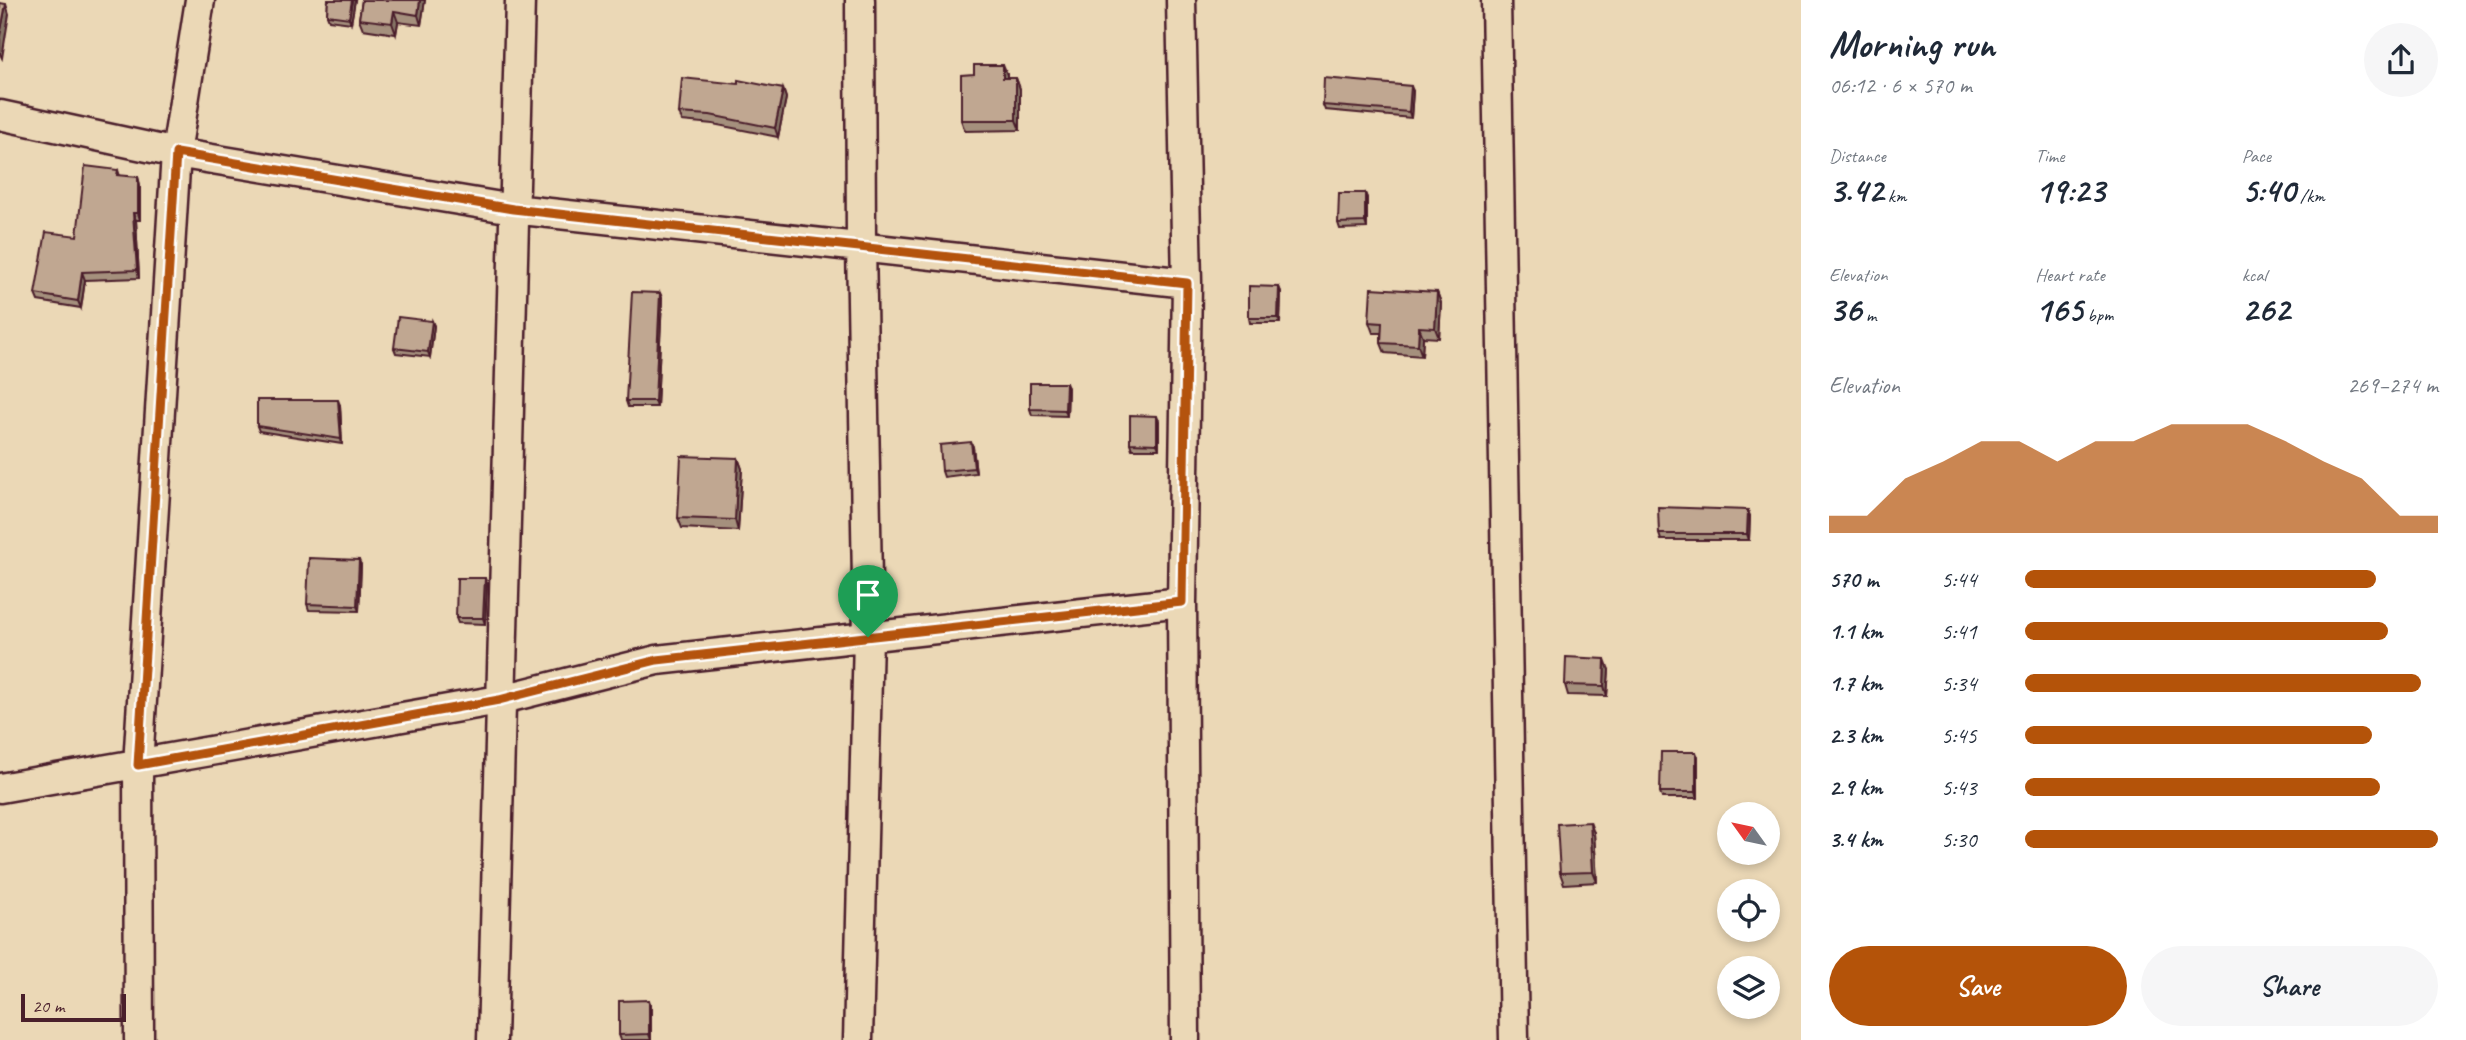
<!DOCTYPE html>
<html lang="en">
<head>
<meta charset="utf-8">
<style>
  body { margin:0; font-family:Caveat,sans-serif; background:#f6f6f7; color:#1f2937; height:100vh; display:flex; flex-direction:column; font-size:26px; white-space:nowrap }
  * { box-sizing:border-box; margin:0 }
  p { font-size:23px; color:#747a83 }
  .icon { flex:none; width:38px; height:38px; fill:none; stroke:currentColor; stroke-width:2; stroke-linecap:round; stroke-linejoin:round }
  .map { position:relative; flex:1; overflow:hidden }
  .drawer { display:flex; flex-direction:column; background:#fff; width:665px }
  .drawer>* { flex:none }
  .needle { width:46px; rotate:303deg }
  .tools { position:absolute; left:1717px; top:802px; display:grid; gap:14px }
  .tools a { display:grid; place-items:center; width:63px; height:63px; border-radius:50%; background:#fff; box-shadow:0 4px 10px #0003; font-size:35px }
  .scale { position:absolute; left:21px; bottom:18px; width:105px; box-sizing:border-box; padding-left:7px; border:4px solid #4a1f2b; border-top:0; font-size:19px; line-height:24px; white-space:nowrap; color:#4a1f2b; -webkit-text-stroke:5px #ebd8b6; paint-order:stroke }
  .pin { position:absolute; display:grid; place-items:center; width:60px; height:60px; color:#fff; margin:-72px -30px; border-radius:50% 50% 50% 0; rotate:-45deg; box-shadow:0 0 7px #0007 }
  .pin .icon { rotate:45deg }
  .round { display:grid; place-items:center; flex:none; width:74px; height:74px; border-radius:37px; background:#f6f6f7 }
  .headline { display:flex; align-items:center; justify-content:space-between; height:119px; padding:0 28px }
  h1 { font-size:38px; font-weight:600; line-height:52px }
  .stats { display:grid; grid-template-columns:repeat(3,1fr); gap:10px; height:119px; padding:7px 28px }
  .stats div { display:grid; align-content:center }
  .stats b { font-size:35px; font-weight:600 }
  .stats small { font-size:19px; font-weight:400 }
  .stats p { font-size:19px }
  .chart { height:196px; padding:14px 28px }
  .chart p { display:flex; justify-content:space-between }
  .chart svg { width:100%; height:126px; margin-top:7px; fill:#b45309; opacity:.7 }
  .primary-button { display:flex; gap:14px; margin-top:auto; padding:14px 28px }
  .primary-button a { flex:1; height:80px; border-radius:42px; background:#b45309; color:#fff; font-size:28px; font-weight:600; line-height:80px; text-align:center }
  .primary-button a+a { background:#f6f6f7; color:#1f2937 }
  ul { padding:0 28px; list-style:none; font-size:23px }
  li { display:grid; grid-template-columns:112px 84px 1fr; align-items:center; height:52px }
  li i { height:18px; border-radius:9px; background:#b45309 }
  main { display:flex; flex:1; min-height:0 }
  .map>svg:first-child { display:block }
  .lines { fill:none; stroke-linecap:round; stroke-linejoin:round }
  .street-casing { stroke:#4a1f2b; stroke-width:33 }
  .street { stroke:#ebd8b6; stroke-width:28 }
  .wall { fill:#a5907d; stroke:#4a1f2b; stroke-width:2 }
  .shaded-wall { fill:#867566; stroke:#4a1f2b; stroke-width:2 }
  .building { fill:#c0a791; stroke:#4a1f2b; stroke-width:2 }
  .route-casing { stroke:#fff; stroke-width:14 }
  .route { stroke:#b45309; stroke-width:9 }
</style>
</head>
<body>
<main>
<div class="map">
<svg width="1801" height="1040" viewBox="0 0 1801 1040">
  <rect width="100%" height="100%" fill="#ebd8b6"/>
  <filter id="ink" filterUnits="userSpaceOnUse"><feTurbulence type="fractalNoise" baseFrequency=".0143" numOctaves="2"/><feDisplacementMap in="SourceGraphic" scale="14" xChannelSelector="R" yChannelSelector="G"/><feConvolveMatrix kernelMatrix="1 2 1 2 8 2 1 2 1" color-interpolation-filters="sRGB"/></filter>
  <g filter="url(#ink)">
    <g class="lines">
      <g class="street-casing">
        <path id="street" d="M 1181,0 L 1187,283 L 1182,602 L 1185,1040
          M 1496,0 L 1514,1040
          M 0,115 L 176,153 L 513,209 L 1187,283
          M 0,788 L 499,700 L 657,660 L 1182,602
          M 139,1040 L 138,765 L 176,153 L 200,0
          M 492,1040 L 520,0
          M 858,1040 L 868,637 L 861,245 L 860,0"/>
      </g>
      <use href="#street" class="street"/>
    </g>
    <path class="wall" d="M 328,0 L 355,0 L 351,23 L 329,20 L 327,15 Z
      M 362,0 L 425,0 L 421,25 L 398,22 L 396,34 L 363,29 L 359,19 Z
      M 1007,75 L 1007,78 L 1016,78 L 1020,89 L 1020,130 L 965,131 L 961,120 Z
      M 738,84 L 783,89 L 786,98 L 778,137 L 713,124 L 682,121 L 679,113 Z
      M 1413,91 L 1411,118 L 1325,110 L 1323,105 Z
      M 118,170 L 120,176 L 138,177 L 140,185 L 140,220 L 136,220 L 139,278 L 85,280 L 81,308 L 38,301 L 35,294 L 77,236 Z
      M 1365,193 L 1367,198 L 1367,228 L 1340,229 L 1338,223 Z
      M 1279,287 L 1281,292 L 1280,323 L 1250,323 L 1249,318 Z
      M 1437,292 L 1441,303 L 1439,338 L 1423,337 L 1422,356 L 1385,353 L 1381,343 L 1381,333 L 1373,333 L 1369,322 Z
      M 660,293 L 662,298 L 657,407 L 628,407 L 626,401 Z
      M 432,321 L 434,326 L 430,357 L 396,353 L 394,348 Z
      M 1068,388 L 1067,416 L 1032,415 L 1030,409 Z
      M 340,405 L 342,444 L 259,431 L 257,426 Z
      M 1159,421 L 1159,449 L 1132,449 L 1130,443 Z
      M 973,447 L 976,473 L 944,477 L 942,471 Z
      M 738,458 L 742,469 L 738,531 L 682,528 L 678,518 Z
      M 1750,516 L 1749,540 L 1661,540 L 1659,534 Z
      M 361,565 L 359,611 L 309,610 L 307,604 Z
      M 487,584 L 485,624 L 458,623 L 456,618 Z
      M 1609,670 L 1607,696 L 1568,695 L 1565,685 Z
      M 1698,757 L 1698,798 L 1662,798 L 1660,792 Z
      M 1594,833 L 1597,882 L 1564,884 L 1560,873 Z
      M 651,1006 L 651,1040 L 621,1040 L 619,1035 Z"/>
    <path class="shaded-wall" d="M 352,0 L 355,0 L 351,23 L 349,18 Z
      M 420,0 L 425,0 L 421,25 L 418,15 Z
      M 6,4 L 9,14 L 2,58 L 0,54 L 0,35 Z
      M 394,11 L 398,22 L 396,34 L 392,23 Z
      M 1003,65 L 1007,75 L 1007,88 L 1003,78 Z
      M 1016,78 L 1020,89 L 1020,130 L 1016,120 Z
      M 1411,86 L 1413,91 L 1411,118 L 1409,112 Z
      M 783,89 L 786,98 L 778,137 L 775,128 Z
      M 138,177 L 140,185 L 140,220 L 138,213 Z
      M 1365,193 L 1367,198 L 1367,228 L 1365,222 Z
      M 133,213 L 136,220 L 139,278 L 137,270 Z
      M 82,272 L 85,280 L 81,308 L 78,301 Z
      M 1279,287 L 1281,292 L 1280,323 L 1278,318 Z
      M 1437,292 L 1441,303 L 1439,338 L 1435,328 Z
      M 660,293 L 662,298 L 657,407 L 655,401 Z
      M 432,321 L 434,326 L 430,357 L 428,352 Z
      M 1419,327 L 1423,337 L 1422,356 L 1418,345 Z
      M 1066,383 L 1068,388 L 1067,416 L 1065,410 Z
      M 338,400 L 340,405 L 342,444 L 341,439 Z
      M 1157,416 L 1159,421 L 1159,449 L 1157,444 Z
      M 971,442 L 973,447 L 976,473 L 974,468 Z
      M 738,458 L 742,469 L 738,531 L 735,520 Z
      M 1748,510 L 1750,516 L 1749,540 L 1747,534 Z
      M 359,560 L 361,565 L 359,611 L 357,606 Z
      M 485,578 L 487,584 L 485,624 L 483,618 Z
      M 1605,659 L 1609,670 L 1607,696 L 1604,686 Z
      M 1696,752 L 1698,757 L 1698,798 L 1696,792 Z
      M 1590,822 L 1594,833 L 1597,882 L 1593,872 Z
      M 649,1000 L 651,1006 L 651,1040 L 649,1034 Z"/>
    <path class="building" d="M 328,0 L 352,0 L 349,18 L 327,15 Z
      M 362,0 L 420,0 L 418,15 L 394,11 L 392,23 L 359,19 Z
      M 0,3 L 6,4 L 0,35 Z
      M 974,65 L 1003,65 L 1003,78 L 1016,78 L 1016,120 L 961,120 L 961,75 L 974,74 Z
      M 682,78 L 738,84 L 738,80 L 783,89 L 775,128 L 710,115 L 679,113 Z
      M 1324,78 L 1411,86 L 1409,112 L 1323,105 Z
      M 85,166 L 118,170 L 117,175 L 138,177 L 138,213 L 133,213 L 137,270 L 82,272 L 78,301 L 35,294 L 46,232 L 77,236 Z
      M 1339,193 L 1365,193 L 1365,222 L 1338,223 Z
      M 1249,286 L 1279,287 L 1278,318 L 1249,318 Z
      M 1371,288 L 1437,292 L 1435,328 L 1419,327 L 1418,345 L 1381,343 L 1382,323 L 1369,322 Z
      M 632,292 L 660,293 L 655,401 L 626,401 Z
      M 398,317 L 432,321 L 428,352 L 394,348 Z
      M 1030,383 L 1066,383 L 1065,410 L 1030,409 Z
      M 257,400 L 338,400 L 341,439 L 257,426 Z
      M 1130,415 L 1157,416 L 1157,444 L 1130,443 Z
      M 971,442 L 974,468 L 942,471 L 940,445 Z
      M 681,456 L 738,458 L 735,520 L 678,518 Z
      M 1658,507 L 1748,510 L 1747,534 L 1659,534 Z
      M 309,558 L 359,560 L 357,606 L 307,604 Z
      M 457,578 L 485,578 L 483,618 L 456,618 Z
      M 1566,657 L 1605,659 L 1604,686 L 1565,685 Z
      M 1661,752 L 1696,752 L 1696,792 L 1660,792 Z
      M 1590,822 L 1593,872 L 1560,873 L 1557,824 Z
      M 649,1000 L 649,1034 L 619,1035 L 619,1001 Z"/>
  </g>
  <g class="lines" filter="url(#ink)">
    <g class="route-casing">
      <path id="route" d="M 176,153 L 513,209 L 1187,283 L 1182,602 L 657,660 L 499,700 L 138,765 Z"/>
    </g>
    <use href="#route" class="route"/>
  </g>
</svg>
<div class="tools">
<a><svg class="needle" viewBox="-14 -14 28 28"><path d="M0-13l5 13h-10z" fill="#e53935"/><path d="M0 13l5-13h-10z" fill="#747a83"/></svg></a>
<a><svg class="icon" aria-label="locate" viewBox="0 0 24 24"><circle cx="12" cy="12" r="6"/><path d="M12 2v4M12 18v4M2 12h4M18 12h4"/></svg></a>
<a><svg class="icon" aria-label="layers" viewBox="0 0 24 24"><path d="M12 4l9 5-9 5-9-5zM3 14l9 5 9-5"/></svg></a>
</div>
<div class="scale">20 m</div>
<div class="pin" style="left:868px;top:637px;background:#1e9e55"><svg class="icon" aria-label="arrive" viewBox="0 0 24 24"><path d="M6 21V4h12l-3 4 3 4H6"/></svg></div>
</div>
<section class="drawer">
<div class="headline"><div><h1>Morning run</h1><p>06:12 · 6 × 570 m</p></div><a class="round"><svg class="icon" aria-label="share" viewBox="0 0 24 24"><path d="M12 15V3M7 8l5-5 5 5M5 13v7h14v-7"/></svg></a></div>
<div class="stats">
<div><p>Distance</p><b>3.42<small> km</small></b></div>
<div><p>Time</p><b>19:23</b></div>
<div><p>Pace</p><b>5:40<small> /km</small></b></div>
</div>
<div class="stats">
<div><p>Elevation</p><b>36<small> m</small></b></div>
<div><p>Heart rate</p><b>165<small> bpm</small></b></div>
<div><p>kcal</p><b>262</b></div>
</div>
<div class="chart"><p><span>Elevation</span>269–274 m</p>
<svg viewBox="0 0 160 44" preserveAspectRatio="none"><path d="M0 44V38L10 38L20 25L30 19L40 12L50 12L60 19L70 12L80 12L90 6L100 6L110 6L120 12L130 19L140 25L150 38L160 38V44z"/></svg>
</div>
<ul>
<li><b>570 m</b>5:44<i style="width:85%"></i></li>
<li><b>1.1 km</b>5:41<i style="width:88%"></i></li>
<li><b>1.7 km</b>5:34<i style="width:96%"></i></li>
<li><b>2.3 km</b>5:45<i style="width:84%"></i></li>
<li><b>2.9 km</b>5:43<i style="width:86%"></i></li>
<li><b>3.4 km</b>5:30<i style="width:100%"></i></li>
</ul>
<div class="primary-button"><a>Save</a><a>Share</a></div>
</section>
</main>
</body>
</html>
